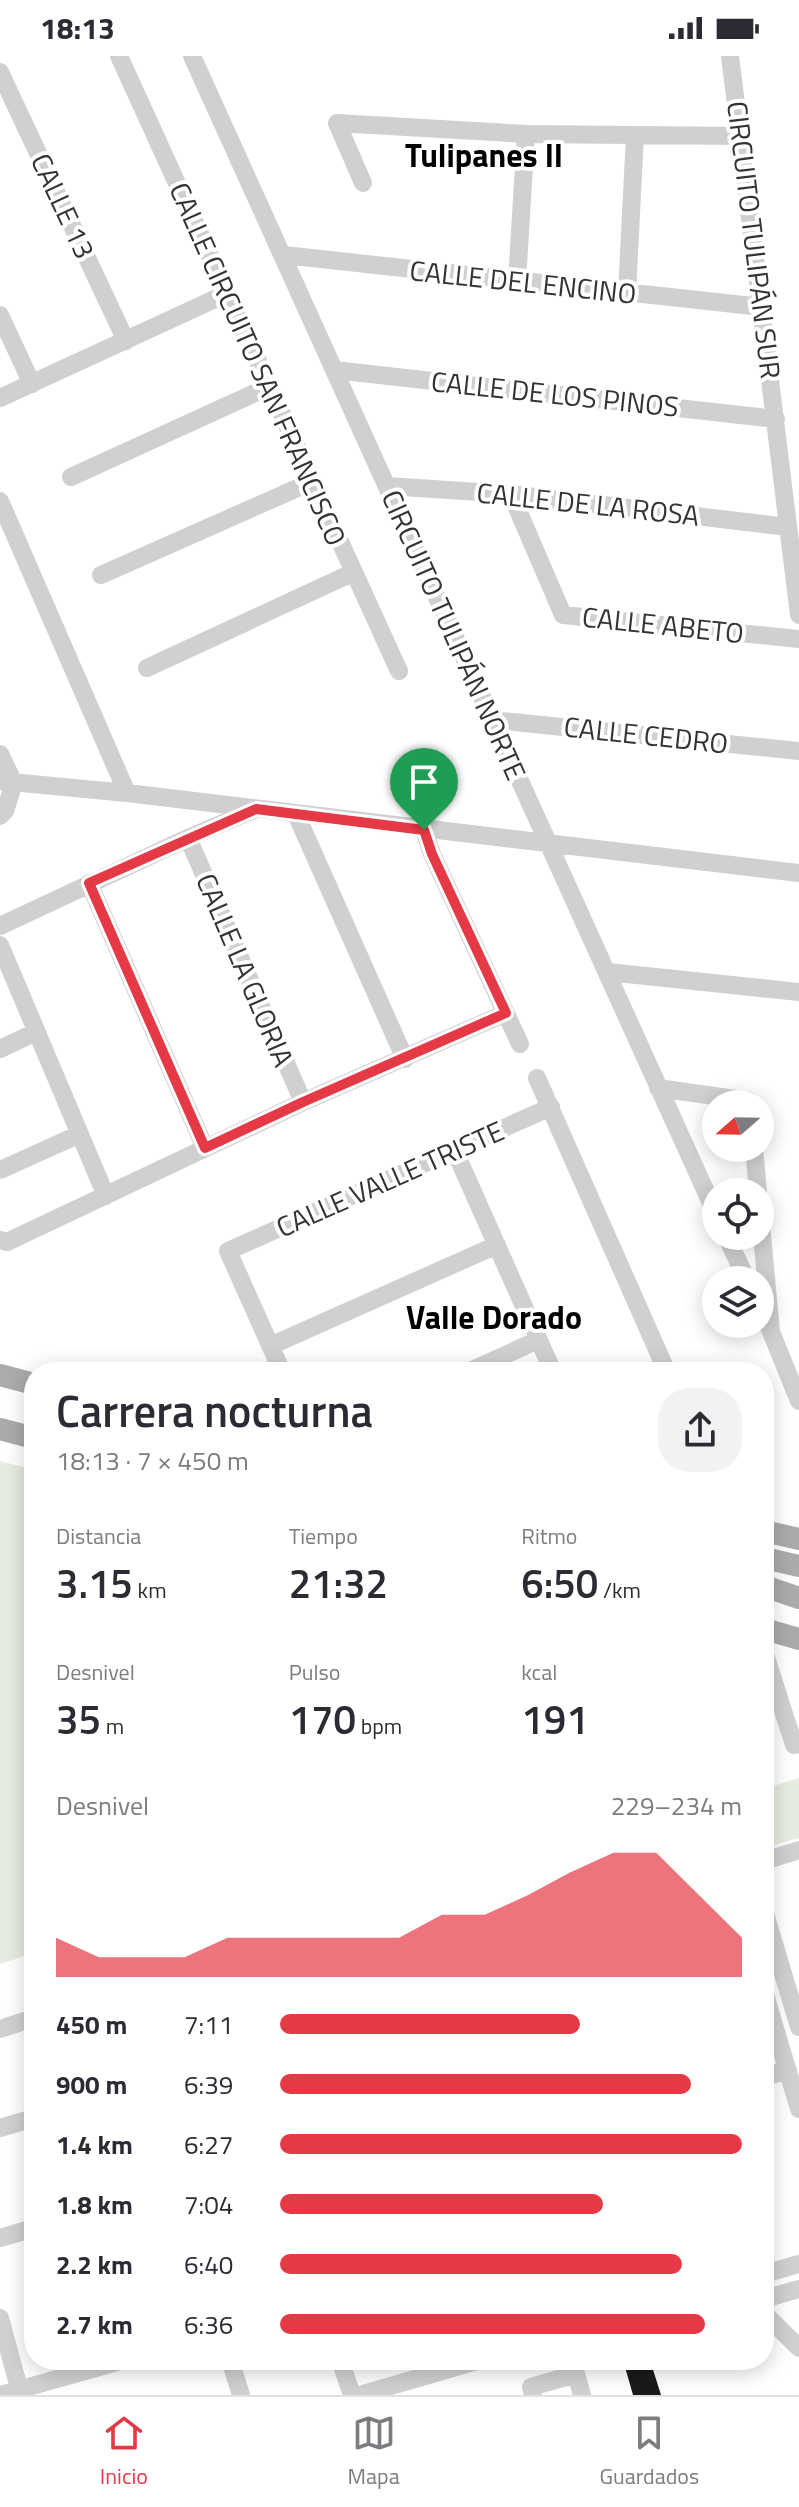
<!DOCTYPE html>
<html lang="es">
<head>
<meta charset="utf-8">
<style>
  body { margin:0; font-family:"Titillium Web",sans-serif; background:#f2f2f3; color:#2b2b33; height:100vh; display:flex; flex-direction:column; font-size:30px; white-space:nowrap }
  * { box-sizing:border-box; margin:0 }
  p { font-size:26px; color:#7c7c81 }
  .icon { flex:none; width:44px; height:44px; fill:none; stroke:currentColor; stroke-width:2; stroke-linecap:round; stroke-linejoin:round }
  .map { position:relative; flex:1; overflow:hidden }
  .panel { position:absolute; left:24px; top:1306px; width:750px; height:1008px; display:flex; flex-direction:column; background:#fff; border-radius:32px; box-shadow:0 4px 20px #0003 }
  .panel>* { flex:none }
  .needle { width:52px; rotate:250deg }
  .fabs { position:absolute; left:702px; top:1034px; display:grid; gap:16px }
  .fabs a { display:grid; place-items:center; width:72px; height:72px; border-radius:50%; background:#fff; box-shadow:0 4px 20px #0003; font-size:40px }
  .pin { position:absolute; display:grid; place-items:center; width:68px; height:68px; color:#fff; margin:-82px -34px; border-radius:50% 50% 50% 0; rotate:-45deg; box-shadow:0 0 8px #0007 }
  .pin .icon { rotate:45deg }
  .round { display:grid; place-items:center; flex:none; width:84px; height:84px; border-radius:32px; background:#f2f2f3 }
  .summary { display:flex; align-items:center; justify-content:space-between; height:136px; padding:0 32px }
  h1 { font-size:44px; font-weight:600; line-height:60px }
  .figures { display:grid; grid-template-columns:repeat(3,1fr); gap:12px; height:136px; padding:8px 32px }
  .figures div { display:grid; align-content:center }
  .figures b { font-size:40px; font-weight:600 }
  .figures small { font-size:22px; font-weight:400 }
  .figures p { font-size:22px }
  .chart { height:224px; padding:16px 32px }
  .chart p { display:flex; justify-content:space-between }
  .chart svg { width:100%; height:144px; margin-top:8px; fill:#e63946; opacity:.7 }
  ul { padding:0 32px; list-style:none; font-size:26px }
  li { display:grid; grid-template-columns:128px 96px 1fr; align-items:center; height:60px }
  li i { height:20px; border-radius:10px; background:#e63946 }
  .status { display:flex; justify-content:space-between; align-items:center; height:56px; padding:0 40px; background:#fff; direction:ltr }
  .status svg { height:22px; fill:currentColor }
  .tabs { display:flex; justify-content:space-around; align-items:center; height:112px; border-top:2px solid #e1e1e2; background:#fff; font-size:22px; color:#7c7c81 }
  .tabs a { display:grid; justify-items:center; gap:4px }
  .tabs .active { color:#e63946 }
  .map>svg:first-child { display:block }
  .green { fill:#e6ecdf }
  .building { fill:#1a1a1a }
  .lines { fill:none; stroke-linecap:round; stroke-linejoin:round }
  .minor { stroke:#d0d0d0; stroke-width:18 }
  .major { stroke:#ababab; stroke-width:22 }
  .route-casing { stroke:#fff; stroke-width:16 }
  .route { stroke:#e63946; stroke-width:10 }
  .labels { text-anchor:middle; stroke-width:8; stroke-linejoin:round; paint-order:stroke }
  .street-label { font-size:28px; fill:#333; stroke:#fff }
  .quarter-label { font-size:32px; font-weight:bold; fill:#000; stroke:#fff }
</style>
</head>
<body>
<div class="status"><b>18:13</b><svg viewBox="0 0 49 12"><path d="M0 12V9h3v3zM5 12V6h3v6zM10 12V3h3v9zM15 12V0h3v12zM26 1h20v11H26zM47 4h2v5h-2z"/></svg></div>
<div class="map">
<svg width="799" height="2339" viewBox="0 0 799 2339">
  <rect width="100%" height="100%" fill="#fff"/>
  <path class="green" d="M 0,1405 L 34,1414 L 34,1897 L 0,1908 Z
    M 799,1722 L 799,1782 L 764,1792 L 764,1733 Z"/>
  <path class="building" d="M 623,2304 L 650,2304 L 661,2339 L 633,2339 Z"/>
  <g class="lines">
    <path class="minor" d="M 119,0 L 399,615
      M 192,0 L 716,1158
      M 730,0 L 799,559
      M 0,16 L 126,285
      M 363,127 L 337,67 L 526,78 L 741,80
      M 284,199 L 762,251
      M 517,225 L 526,78
      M 627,237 L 635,79
      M 0,259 L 32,328
      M 334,314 L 776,363
      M 0,342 L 228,237
      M 71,421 L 268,331
      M 387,430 L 511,438 L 788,471
      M 511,438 L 563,559 L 799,583
      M 0,445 L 127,737
      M 101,519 L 311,426
      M 147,612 L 352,517
      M 493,664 L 799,695
      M 0,698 L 14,727 L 5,755 L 0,760
      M 0,725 L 127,737 L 799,817
      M 296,758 L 405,1003
      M 424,774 L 432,798 L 520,988
      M 188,782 L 303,1046
      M 89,827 L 205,1092
      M 0,870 L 188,782 L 256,753
      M 0,889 L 106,1140
      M 608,916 L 799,936
      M 0,993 L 36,976
      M 537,1022 L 667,1316
      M 658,1032 L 749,1045 L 750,1048
      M 754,1092 L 758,1136
      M 454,1093 L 553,1316
      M 0,1114 L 80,1078
      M 760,1158 L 771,1276
      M 726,1180 L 747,1224
      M 0,1184 L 7,1186 L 303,1046 L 506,957
      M 767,1266 L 799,1345
      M 270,1290 L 497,1189
      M 282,1316 L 228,1195 L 551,1051
      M 468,1316 L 538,1284
      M 764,1595 L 794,1689 L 799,1688
      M 764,1805 L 799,1794
      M 764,1854 L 799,1971
      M 764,1935 L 799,2053
      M 0,1973 L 34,1962
      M 764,2021 L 788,2014
      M 0,2072 L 34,2062
      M 0,2182 L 34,2172
      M 764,2218 L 799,2208
      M 764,2243 L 799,2233
      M 764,2257 L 799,2292
      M 0,2262 L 19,2332
      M 230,2304 L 241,2339
      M 340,2304 L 352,2339
      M 572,2304 L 582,2339
      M 0,2339 L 124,2304
      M 360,2339 L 480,2304
      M 533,2339 L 531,2331 L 576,2318"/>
    <path class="major" d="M 0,1319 L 34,1328
      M 0,1373 L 34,1382
      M 764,1475 L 799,1483
      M 764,1502 L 799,1510
      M 764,1530 L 799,1542
      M 764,1573 L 799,1583"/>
  </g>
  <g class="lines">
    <g class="route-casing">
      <path id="route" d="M 256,753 L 424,774 L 432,798 L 506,957 L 303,1046 L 205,1092 L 89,827 Z"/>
    </g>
    <use href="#route" class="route"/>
  </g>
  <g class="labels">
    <g class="street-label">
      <text transform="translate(63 150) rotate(65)" y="10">CALLE 13</text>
      <text transform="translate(754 184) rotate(83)" y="10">CIRCUITO TULIPÁN SUR</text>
      <text transform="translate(523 226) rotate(6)" y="10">CALLE DEL ENCINO</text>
      <text transform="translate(258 308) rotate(66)" y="10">CALLE CIRCUITO SAN FRANCISCO</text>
      <text transform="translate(555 338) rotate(6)" y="10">CALLE DE LOS PINOS</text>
      <text transform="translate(588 448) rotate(6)" y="10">CALLE DE LA ROSA</text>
      <text transform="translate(663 569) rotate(6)" y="10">CALLE ABETO</text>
      <text transform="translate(454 579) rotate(66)" y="10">CIRCUITO TULIPÁN NORTE</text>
      <text transform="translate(646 679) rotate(6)" y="10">CALLE CEDRO</text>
      <text transform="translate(245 914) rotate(67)" y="10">CALLE LA GLORIA</text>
      <text transform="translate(390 1123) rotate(-24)" y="10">CALLE VALLE TRISTE</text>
    </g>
    <g class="quarter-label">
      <text x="484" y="111">Tulipanes II</text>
      <text x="494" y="1273">Valle Dorado</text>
    </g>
  </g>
</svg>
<div class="fabs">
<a><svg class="needle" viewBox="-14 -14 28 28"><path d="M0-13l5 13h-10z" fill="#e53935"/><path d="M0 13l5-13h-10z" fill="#7c7c81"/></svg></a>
<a><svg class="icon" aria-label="locate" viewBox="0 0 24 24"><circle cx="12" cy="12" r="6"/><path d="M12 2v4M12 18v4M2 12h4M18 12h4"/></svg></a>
<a><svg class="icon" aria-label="layers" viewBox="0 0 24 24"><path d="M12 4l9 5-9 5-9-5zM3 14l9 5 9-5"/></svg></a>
</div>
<div class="pin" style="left:424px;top:774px;background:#1e9e55"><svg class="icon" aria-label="arrive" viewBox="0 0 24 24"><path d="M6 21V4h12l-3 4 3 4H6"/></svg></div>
<section class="panel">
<div class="summary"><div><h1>Carrera nocturna</h1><p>18:13 · 7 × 450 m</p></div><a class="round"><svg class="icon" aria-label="share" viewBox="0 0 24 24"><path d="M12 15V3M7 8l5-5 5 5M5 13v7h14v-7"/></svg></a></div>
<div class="figures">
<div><p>Distancia</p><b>3.15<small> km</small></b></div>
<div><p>Tiempo</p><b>21:32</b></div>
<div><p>Ritmo</p><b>6:50<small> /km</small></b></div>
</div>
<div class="figures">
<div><p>Desnivel</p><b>35<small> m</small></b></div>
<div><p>Pulso</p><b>170<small> bpm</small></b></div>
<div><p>kcal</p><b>191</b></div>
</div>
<div class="chart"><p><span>Desnivel</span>229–234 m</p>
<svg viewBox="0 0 160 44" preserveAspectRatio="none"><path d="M0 44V32L10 38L20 38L30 38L40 32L50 32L60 32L70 32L80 32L90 25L100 25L110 19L120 12L130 6L140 6L150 19L160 32V44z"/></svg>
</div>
<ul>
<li><b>450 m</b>7:11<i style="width:65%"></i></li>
<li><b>900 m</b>6:39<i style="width:89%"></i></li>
<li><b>1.4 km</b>6:27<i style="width:100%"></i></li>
<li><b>1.8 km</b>7:04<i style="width:70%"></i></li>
<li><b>2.2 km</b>6:40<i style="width:87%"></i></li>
<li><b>2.7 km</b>6:36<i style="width:92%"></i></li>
</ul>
</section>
</div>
<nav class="tabs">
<a class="active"><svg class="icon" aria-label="home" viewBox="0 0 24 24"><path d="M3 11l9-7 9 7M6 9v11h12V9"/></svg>Inicio</a>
<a><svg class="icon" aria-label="map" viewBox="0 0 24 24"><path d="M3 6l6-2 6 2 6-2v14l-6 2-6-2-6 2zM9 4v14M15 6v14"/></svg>Mapa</a>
<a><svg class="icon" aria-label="saved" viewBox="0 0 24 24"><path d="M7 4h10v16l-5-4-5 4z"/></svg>Guardados</a>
</nav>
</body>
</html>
